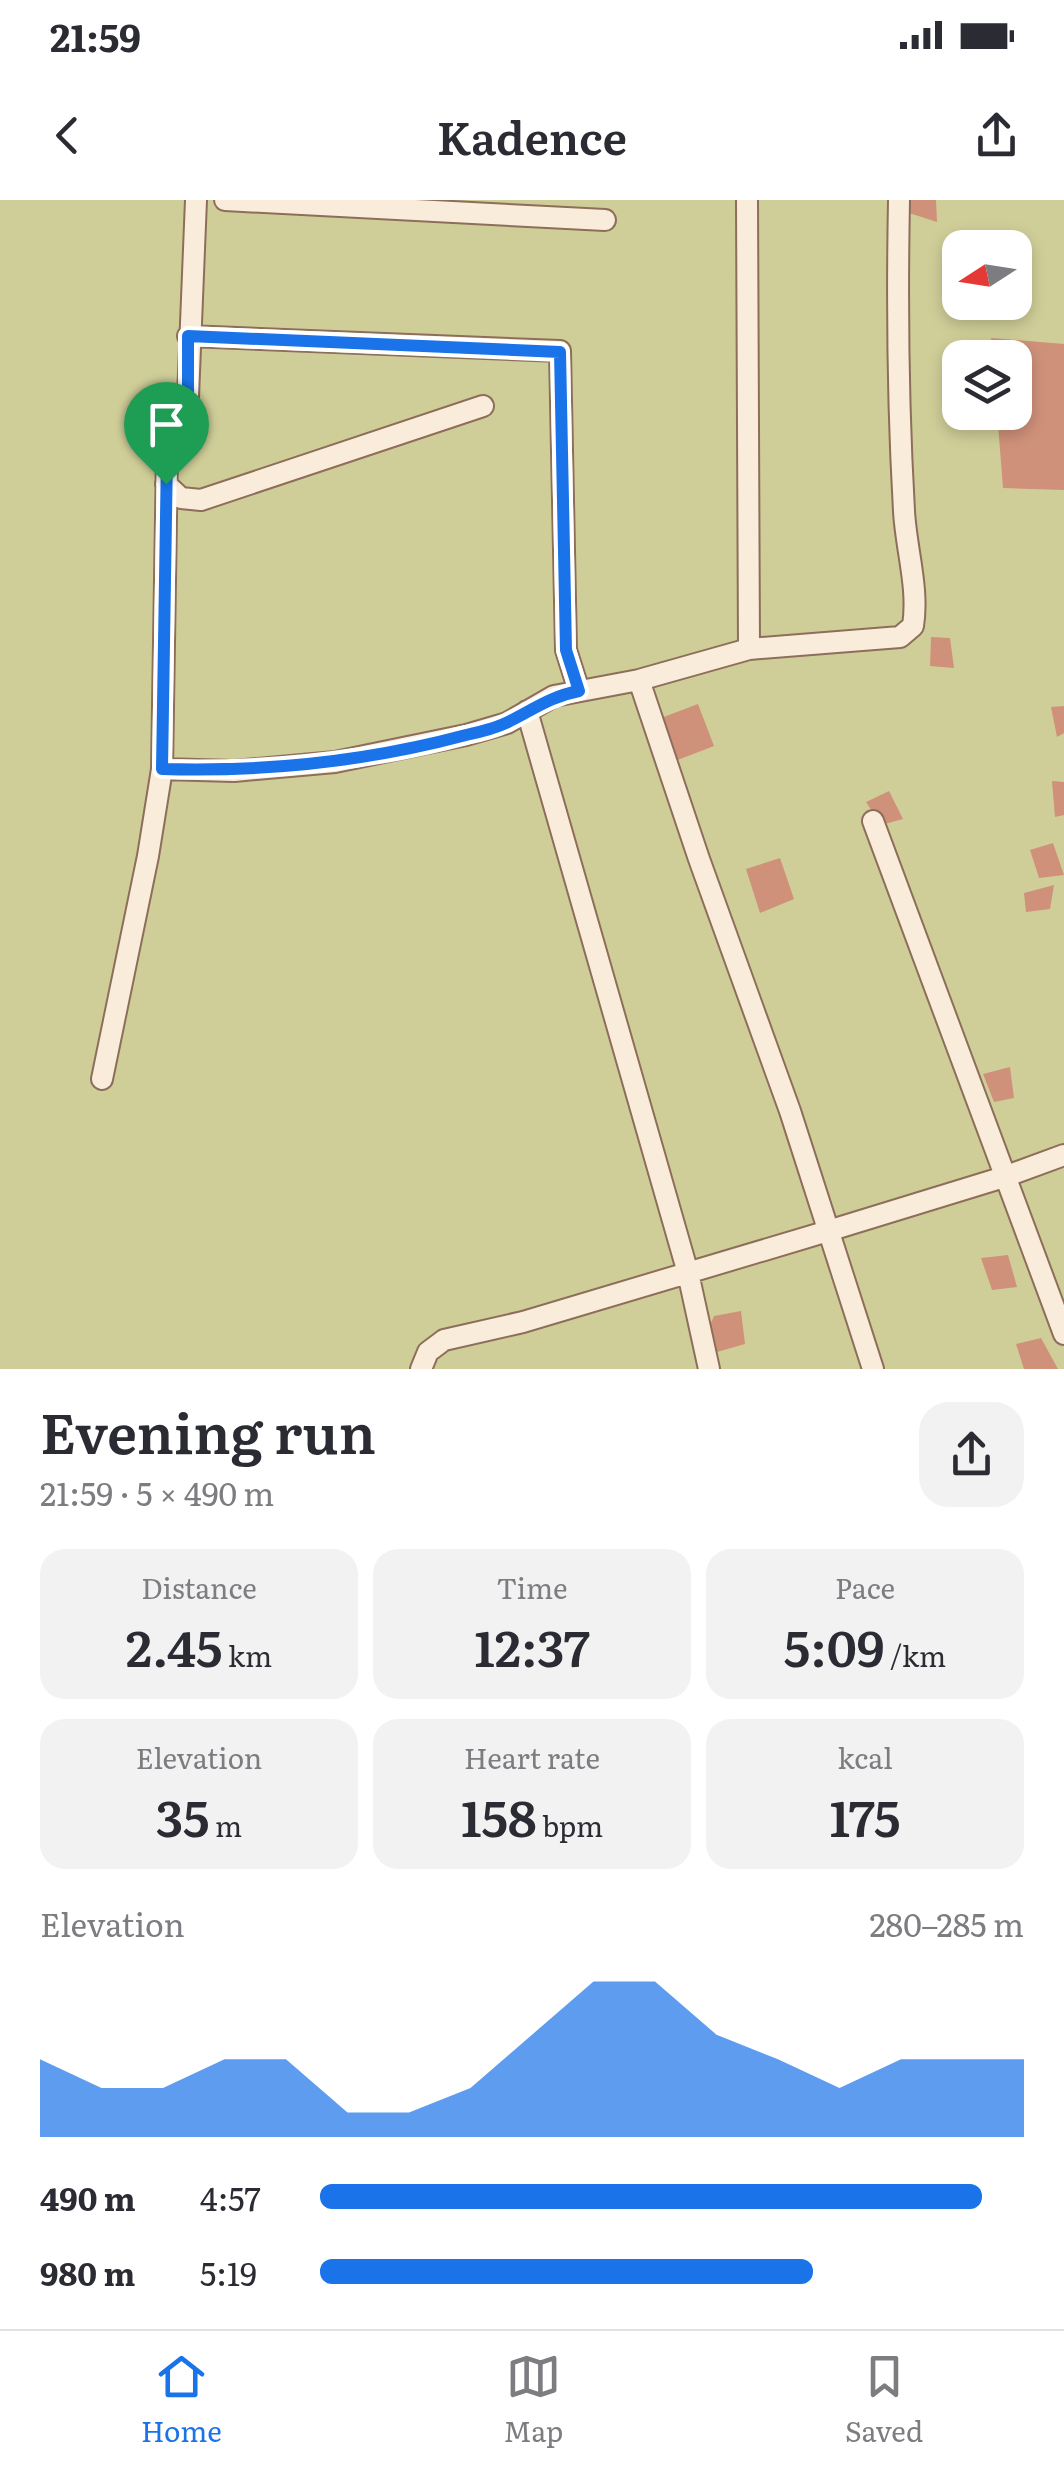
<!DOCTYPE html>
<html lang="en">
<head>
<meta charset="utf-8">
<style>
  body { margin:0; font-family:Literata,serif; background:#f2f2f3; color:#2b2b33; height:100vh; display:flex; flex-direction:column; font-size:38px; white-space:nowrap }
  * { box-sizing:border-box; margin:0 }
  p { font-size:32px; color:#7c7c81 }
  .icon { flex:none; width:55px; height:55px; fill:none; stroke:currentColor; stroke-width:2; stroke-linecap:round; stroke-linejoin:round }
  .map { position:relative; height:1169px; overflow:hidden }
  .panel { display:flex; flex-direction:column; background:#fff; flex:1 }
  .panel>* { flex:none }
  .needle { width:65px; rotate:258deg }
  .buttons { position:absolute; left:942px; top:30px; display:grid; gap:20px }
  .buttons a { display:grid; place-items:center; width:90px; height:90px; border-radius:20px; background:#fff; box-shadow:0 5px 15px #0003; font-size:50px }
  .pin { position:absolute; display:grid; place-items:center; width:85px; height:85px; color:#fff; margin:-102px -42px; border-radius:50% 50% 50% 0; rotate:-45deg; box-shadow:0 0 10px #0007 }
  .pin .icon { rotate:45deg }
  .round { display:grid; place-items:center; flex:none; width:105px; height:105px; border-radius:30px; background:#f2f2f3 }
  .summary { display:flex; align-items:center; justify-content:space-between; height:170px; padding:0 40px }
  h1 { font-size:55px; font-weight:600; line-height:75px }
  .stats { display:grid; grid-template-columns:repeat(3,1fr); gap:15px; height:170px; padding:10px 40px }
  .stats div { display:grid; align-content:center; border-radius:25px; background:#f2f2f3; text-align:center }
  .stats b { font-size:50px; font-weight:600 }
  .stats small { font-size:28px; font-weight:400 }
  .stats p { font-size:28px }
  .chart { height:280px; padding:20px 40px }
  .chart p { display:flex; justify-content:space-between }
  .chart svg { width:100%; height:180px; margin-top:10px; fill:#1a73e8; opacity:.7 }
  ul { padding:0 40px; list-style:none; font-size:32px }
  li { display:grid; grid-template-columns:160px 120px 1fr; align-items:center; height:75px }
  li i { height:25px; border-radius:12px; background:#1a73e8 }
  .status { display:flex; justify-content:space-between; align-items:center; height:70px; padding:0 50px; background:#fff; direction:ltr }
  .status svg { height:28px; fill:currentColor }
  header { display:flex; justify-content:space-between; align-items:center; height:130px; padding:0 40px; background:#fff; font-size:45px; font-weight:600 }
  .menu { display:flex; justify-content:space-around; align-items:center; height:140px; border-top:2px solid #e1e1e2; background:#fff; font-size:28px; color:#7c7c81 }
  .menu a { display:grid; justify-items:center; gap:5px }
  .menu .active { color:#1a73e8 }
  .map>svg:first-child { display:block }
  .green { fill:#d0ce98; fill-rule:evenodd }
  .building { fill:#d0917a }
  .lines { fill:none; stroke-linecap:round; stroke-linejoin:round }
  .minor-casing { stroke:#8d6e5a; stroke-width:24 }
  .minor { stroke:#faecda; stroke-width:20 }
  .route-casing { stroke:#fff; stroke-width:20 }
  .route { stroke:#1a73e8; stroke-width:12 }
</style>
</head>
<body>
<div class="status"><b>21:59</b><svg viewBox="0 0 49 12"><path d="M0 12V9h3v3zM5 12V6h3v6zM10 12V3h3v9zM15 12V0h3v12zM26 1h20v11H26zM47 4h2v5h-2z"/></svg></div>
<header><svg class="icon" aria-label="back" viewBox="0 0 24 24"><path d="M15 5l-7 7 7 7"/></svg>Kadence<svg class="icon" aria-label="share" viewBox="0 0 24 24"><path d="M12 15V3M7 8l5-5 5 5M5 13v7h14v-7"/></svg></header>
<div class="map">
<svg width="1064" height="1169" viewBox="0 0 1064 1169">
  <rect width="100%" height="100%" fill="#f1dec6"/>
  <path class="green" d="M 0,0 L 1064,0 L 1064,1169 L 0,1169 ZM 960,48 L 1015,48 L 1015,102 L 960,102 ZM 960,158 L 1015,158 L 1015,212 L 960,212 Z"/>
  <path class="building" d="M 908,0 L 936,0 L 937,22 L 909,13 Z
    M 991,138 L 1064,144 L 1064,290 L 1003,288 L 997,212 L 1015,212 L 1015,158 L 993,158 Z
    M 931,437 L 950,438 L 954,468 L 930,466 Z
    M 698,504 L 714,546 L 675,561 L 661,518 Z
    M 1064,506 L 1064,533 L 1057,537 L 1051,507 Z
    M 1052,581 L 1064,582 L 1064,615 L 1055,617 Z
    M 889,591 L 903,619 L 881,625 L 866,602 Z
    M 1053,643 L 1064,675 L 1039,678 L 1030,650 Z
    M 780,658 L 794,699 L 760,713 L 746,669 Z
    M 1054,685 L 1050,709 L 1026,712 L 1024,693 Z
    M 1010,867 L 1014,898 L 994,902 L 983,874 Z
    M 1008,1055 L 1017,1087 L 992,1090 L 981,1058 Z
    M 741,1111 L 745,1144 L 717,1152 L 707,1132 L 714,1116 Z
    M 1041,1138 L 1058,1169 L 1024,1169 L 1016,1144 Z"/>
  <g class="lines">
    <g class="minor-casing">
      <path id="minor" d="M 225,0 L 605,20
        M 747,0 L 749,449
        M 188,136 L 560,151 L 566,450 L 579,491
        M 166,284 L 181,298 L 201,300 L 483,206
        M 639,480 L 699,659 L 790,911 L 873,1169
        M 527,511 L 688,1073 L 709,1169
        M 162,569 L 234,571 L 335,562 L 466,535 L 507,523 L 554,496 L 639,480 L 749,449 L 900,437 L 913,426 C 919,388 906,349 904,311 C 898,207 897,103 899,0
        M 873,621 L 1064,1134
        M 102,879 L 148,656 L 162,569 L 167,254 L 188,197 L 196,0
        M 421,1169 L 428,1152 L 444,1140 L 523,1122 L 828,1031 L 1004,977 L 1064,955"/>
    </g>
    <use href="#minor" class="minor"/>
  </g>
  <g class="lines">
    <g class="route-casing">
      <path id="route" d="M 188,136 L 560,152 L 566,450 L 579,491 C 552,496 534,509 510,521 C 497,528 480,532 466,535 C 365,562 265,572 162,569 L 167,254 L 188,198 Z"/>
    </g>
    <use href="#route" class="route"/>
  </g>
</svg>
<div class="buttons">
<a><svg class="needle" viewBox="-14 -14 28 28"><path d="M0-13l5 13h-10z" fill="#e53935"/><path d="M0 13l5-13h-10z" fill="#7c7c81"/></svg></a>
<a><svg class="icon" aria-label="layers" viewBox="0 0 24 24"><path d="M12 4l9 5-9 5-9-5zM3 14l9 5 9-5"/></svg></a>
</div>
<div class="pin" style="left:166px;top:284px;background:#1e9e55"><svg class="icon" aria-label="arrive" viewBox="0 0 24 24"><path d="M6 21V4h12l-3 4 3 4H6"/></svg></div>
</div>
<section class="panel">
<div class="summary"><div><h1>Evening run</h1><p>21:59 · 5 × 490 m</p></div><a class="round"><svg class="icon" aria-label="share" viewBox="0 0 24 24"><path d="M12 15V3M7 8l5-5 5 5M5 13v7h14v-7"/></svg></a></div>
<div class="stats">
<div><p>Distance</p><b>2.45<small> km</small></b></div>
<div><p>Time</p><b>12:37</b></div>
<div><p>Pace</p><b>5:09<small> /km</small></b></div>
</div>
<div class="stats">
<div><p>Elevation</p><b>35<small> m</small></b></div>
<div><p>Heart rate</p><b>158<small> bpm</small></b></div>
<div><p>kcal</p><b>175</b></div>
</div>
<div class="chart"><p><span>Elevation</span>280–285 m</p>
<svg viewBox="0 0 160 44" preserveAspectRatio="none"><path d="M0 44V25L10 32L20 32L30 25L40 25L50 38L60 38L70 32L80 19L90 6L100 6L110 19L120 25L130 32L140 25L150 25L160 25V44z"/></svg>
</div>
<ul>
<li><b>490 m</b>4:57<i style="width:94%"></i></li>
<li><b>980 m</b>5:19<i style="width:70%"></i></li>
</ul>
</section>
<nav class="menu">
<a class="active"><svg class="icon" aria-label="home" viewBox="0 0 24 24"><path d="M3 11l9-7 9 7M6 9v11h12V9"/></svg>Home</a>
<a><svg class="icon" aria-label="map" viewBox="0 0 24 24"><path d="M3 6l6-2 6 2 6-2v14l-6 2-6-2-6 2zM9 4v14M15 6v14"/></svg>Map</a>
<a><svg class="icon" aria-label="saved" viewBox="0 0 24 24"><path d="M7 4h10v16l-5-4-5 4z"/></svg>Saved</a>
</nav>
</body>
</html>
